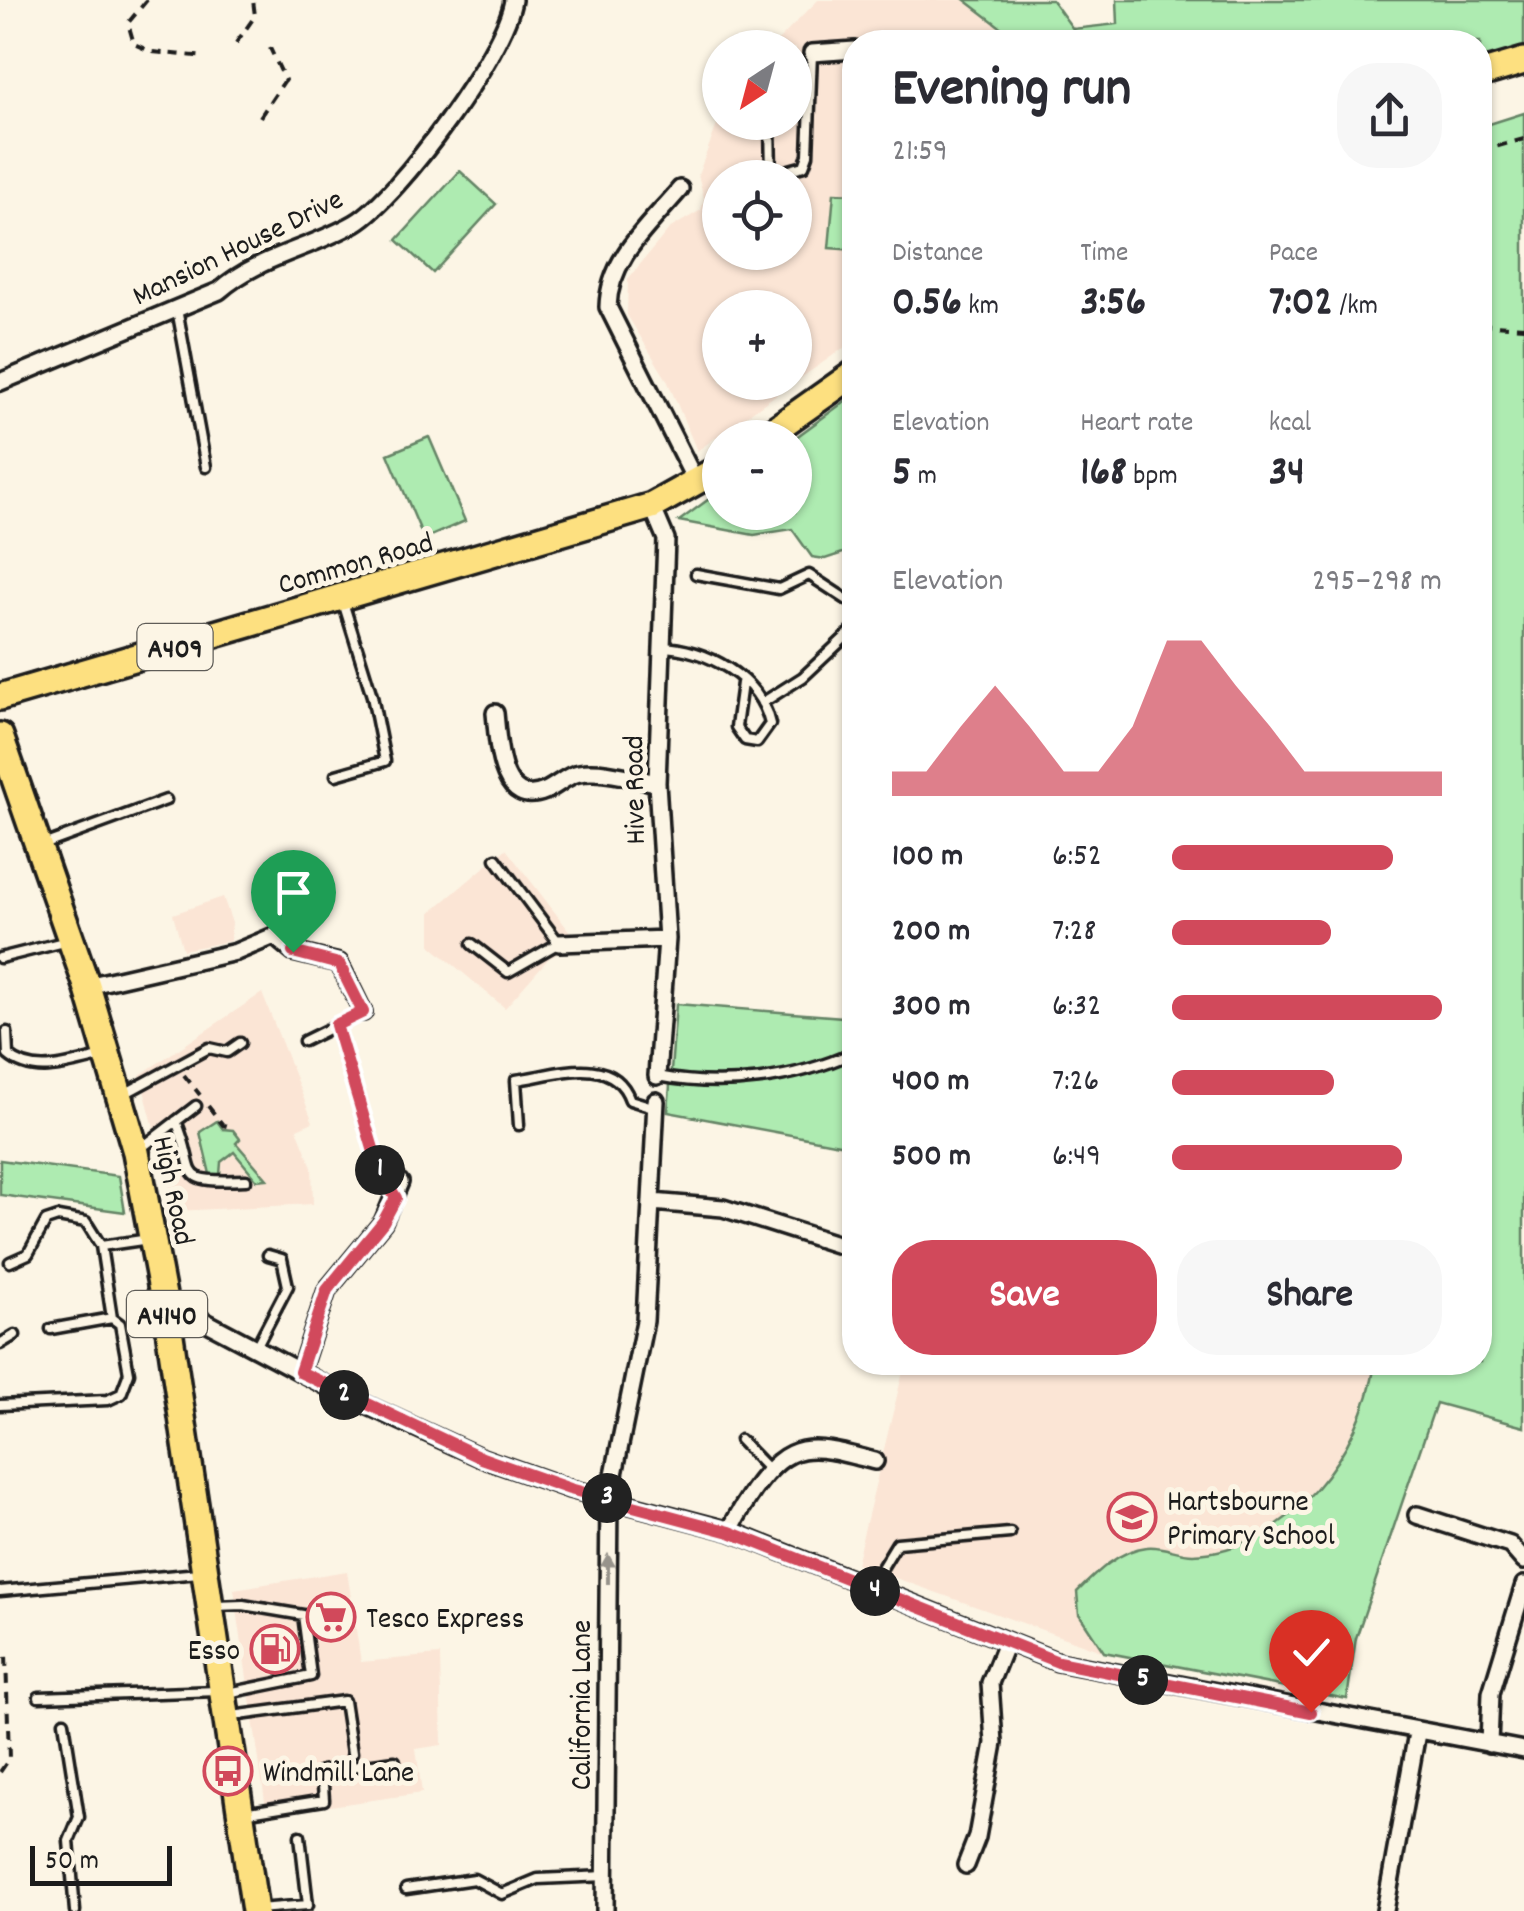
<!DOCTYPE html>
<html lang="en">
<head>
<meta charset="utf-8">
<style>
  body { margin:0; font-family:Dekko,sans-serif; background:#f7f7f7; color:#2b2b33; height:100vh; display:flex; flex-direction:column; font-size:38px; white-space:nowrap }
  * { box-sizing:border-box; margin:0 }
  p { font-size:32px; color:#7c7c81 }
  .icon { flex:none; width:55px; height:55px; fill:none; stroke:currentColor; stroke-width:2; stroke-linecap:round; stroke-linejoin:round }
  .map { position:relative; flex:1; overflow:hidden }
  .panel { position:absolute; left:842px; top:30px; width:650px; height:1345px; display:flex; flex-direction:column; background:#fff; border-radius:40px; box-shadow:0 2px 8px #0004 }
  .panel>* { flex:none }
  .needle { width:65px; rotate:216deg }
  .controls { position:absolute; left:702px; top:30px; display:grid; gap:20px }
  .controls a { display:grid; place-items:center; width:110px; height:110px; border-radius:50%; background:#fff; box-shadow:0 2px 8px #0004; font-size:50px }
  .scale { position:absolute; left:30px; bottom:25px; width:142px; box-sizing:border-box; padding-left:10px; border:5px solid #1c1c1c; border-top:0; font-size:28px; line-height:35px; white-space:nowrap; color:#1c1c1c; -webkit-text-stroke:8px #fcf5e5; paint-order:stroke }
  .pin { position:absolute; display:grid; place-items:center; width:85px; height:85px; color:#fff; margin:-102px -42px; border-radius:50% 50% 50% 0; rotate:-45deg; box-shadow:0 0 10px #0007 }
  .pin .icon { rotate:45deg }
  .km { position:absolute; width:50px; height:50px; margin:-25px; border-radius:50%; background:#222; color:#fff; font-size:28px; line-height:50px; text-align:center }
  .round { display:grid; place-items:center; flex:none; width:105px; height:105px; border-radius:40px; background:#f7f7f7 }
  .head { display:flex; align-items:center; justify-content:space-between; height:170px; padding:0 50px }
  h1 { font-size:55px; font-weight:700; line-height:75px }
  .metrics { display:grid; grid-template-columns:repeat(3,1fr); gap:15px; height:170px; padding:10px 50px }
  .metrics div { display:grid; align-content:center }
  .metrics b { font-size:42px; font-weight:700 }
  .metrics small { font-size:28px; font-weight:400 }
  .metrics p { font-size:28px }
  .chart { height:280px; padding:20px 50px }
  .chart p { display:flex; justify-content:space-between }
  .chart svg { width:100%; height:180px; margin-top:10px; fill:#d1495b; opacity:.7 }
  .action { display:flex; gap:20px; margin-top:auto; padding:20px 50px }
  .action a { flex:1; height:115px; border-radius:40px; background:#d1495b; color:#fff; font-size:40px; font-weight:700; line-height:115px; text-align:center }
  .action a+a { background:#f7f7f7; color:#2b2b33 }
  ul { padding:0 50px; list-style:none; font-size:32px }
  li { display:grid; grid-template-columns:160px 120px 1fr; align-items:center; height:75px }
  li i { height:25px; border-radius:12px; background:#d1495b }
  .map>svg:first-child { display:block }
  .built { fill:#fbe5d5; fill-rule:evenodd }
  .green { fill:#aeebb1; stroke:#658466; stroke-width:2.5 }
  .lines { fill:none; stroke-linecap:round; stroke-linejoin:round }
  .lane-casing { stroke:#1c1c1c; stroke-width:15 }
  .street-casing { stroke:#1c1c1c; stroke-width:22 }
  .primary-casing { stroke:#1c1c1c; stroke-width:32 }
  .path { stroke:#1c1c1c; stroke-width:4; stroke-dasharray:10 8; stroke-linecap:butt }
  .lane { stroke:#fcf5e5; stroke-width:8 }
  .street { stroke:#fcf5e5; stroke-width:15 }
  .primary { stroke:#fde080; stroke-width:25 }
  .oneway { fill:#97938b }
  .route-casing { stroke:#fff; stroke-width:20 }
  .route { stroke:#d1495b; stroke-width:12 }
  .labels { text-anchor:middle; stroke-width:10; stroke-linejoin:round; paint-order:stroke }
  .shield { fill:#fcf5e5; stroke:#5f5d58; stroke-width:2.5 }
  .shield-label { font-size:28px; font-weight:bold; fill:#1c1c1c }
  .street-label { font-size:30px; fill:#1c1c1c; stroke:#fcf5e5 }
  .poi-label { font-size:30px; fill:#1c1c1c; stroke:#fcf5e5; text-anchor:start }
</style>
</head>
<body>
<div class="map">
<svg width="1524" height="1911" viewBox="0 0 1524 1911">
  <rect width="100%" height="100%" fill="#fcf5e5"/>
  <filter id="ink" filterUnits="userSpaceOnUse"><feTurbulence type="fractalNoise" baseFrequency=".01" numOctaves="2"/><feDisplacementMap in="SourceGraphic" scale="20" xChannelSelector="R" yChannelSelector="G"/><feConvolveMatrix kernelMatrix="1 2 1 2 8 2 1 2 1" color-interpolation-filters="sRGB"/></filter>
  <g filter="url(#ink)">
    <path class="built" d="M 818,0 L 965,0 L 1020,42 L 855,42 L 855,340 L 795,382 L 795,308 L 720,308 L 720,382 L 794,382 L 697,451 L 667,380 L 627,315 L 628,279 L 669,229 L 701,210 L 704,198 L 698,175 L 720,117 L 720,122 L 795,122 L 795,48 L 772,47 ZM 720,178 L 795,178 L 795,252 L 720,252 Z
      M 506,849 L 570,932 L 559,953 L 549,958 L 505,1008 L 431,946 L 431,912 Z
      M 223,897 L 232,923 L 230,941 L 183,950 L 173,914 Z
      M 262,993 L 313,1122 L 297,1129 L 312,1167 L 313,1204 L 176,1211 L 140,1075 Z
      M 998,1362 L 1450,1363 L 1356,1638 L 1347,1699 L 1104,1652 L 856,1564 L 905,1363 L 996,1370 Z
      M 347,1571 L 361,1662 L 440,1655 L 442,1745 L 416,1749 L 422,1793 L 267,1815 L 234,1589 Z"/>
    <path class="green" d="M 965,0 L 1052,0 L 1073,29 L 1118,24 L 1117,0 L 1524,0 L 1524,47 L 1480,60 L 1480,42 L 1020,42 Z
      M 1524,113 L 1524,1427 L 1436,1403 L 1356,1638 L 1347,1699 L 1104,1652 L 1079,1614 L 1077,1592 C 1096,1573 1119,1550 1147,1547 C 1162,1545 1178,1554 1193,1554 C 1288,1551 1363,1450 1375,1363 L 1480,1362 L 1480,127 Z
      M 460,171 L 496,204 L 433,273 L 397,240 Z
      M 834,193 L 855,194 L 855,250 L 829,248 Z
      M 855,394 L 855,549 L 825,559 L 812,557 L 792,529 L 754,535 L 679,521 L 720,491 L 720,512 L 795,512 L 795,438 Z
      M 429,437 L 465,521 L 424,539 L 388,454 Z
      M 676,1004 L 855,1018 L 855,1147 L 668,1112 Z
      M 217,1121 L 223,1129 L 233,1130 L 240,1139 L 236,1143 L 267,1179 L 257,1180 L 234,1152 L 221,1162 L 220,1175 L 210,1174 L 200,1132 Z
      M 0,1160 L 119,1176 L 125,1212 L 0,1195 Z"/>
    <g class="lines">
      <g class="lane-casing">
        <path id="lane" d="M 770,122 L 771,175 L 804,166 L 808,155 L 812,53
          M 177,309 L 206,467
          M 696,574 L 779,589 L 809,575 L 855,605
          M 661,647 C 705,648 760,677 770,724 L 757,742 L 745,740 L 736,727 L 742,683
          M 762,703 L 803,677 L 855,628
          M 336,775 L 385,761 L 372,696 L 343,602
          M 43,845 L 166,800
          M 472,944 L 508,972 L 559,943 L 496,859
          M 0,958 L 68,941
          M 7,1032 L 8,1055 C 36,1079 73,1062 105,1056
          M 304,1041 L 363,1012
          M 657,1076 C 724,1089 794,1080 855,1052
          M 124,1094 L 209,1048 L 227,1052 L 240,1043
          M 176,1121 C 200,1176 172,1183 246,1180
          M 519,1125 L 516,1080 C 554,1075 613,1052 630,1100 L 656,1108
          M 140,1149 L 196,1106
          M 10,1262 L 28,1254 L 46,1221 L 58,1217 L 86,1222 L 101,1246
          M 112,1318 L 101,1246 L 149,1239
          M 0,1344 L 15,1335
          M 255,1349 L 288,1286 L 282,1259 L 268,1255
          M 0,1405 L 108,1400 L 121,1394 L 129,1373 L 120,1324 L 112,1318 L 51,1329
          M 740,1440 L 767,1468
          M 869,1589 L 897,1543 L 1010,1533
          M 0,1591 L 199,1573
          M 215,1606 L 243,1605 L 303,1615 L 311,1676 L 228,1693
          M 39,1697 L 218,1691
          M 232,1716 L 344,1701 L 352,1753
          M 64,1722 L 79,1817 L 69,1841 L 75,1911
          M 243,1813 L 324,1800 L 322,1771 L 395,1761
          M 406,1889 L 474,1879 L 502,1894 L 538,1879 L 606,1876
          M 258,1909 L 308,1905 L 300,1836"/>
      </g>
      <g class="street-casing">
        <path id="street" d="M 812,53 L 855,50
          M 680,189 C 650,225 609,258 608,307 L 697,484
          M 0,382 L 219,291 C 257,257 310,249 355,223 C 399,197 506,50 513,0
          M 652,506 L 666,539 L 657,783 L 667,939 L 657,1076
          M 495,713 C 498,740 499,810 545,791 C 557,786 567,775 579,773 C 603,769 634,779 657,783
          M 559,943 L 667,939
          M 87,986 L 236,952 L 274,936 L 293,952 L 339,963 L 363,1012
          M 652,1202 L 723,1208 L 855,1250
          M 168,1322 L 206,1322 L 340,1393 L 482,1458 L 570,1489 L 730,1531 L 1058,1662 L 1524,1750
          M 300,1372 L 327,1290 L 383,1222 L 400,1182
          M 1417,1515 L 1510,1545 L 1524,1561
          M 730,1531 C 736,1516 744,1505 753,1491 C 792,1435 816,1446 875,1461
          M 1489,1744 L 1491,1693 L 1524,1585
          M 966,1865 L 977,1837 L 994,1743 L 990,1683 L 1006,1643
          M 605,1911 L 609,1499 L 645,1321 L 656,1101
          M 1385,1911 L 1417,1733"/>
      </g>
      <g class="primary-casing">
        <path id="primary" d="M 1480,74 L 1524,61
          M 763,438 L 855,373
          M 0,697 L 652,506 L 720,468
          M 0,736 L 87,986 L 136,1152 L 168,1322 L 255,1911"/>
      </g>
      <path class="path" d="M 147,0 L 128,23 L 134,44 L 152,52 L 206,57
        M 236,43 L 255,16 L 253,0
        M 260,117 L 285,80 L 270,48
        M 1480,151 L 1524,139
        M 1480,324 L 1524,327
        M 340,1039 L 384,1178
        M 184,1075 L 200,1095
        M 208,1106 L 223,1125 L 230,1127
        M 0,1772 L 9,1759 L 6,1654"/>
      <use href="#lane" class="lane"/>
      <use href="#street" class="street"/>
      <use href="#primary" class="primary"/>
    </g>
    <defs><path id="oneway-solid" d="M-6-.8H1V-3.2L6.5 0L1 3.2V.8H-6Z" transform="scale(2.5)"/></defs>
    <use class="oneway" href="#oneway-solid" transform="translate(608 1569) rotate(-90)"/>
  </g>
  <g class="lines" filter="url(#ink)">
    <g class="route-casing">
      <path id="route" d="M 293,952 L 339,964 L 363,1012 L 336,1025 L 380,1172 L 396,1198 L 383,1222 L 327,1290 L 300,1372 L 482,1458 L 570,1489 L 730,1532 L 1058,1662 L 1311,1712"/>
    </g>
    <use href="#route" class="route"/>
  </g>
  <defs>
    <g id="school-ring" transform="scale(2.5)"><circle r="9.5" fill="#fcf5e5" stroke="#d1495b" stroke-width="1.5"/><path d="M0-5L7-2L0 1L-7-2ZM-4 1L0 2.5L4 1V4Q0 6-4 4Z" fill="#d1495b"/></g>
    <g id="supermarket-ring" transform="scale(2.5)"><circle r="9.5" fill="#fcf5e5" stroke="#d1495b" stroke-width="1.5"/><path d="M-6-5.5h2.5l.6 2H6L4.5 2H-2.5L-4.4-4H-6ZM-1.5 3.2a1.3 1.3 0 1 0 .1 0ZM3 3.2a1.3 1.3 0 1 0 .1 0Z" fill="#d1495b"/></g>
    <g id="fuel-ring" transform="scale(2.5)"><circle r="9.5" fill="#fcf5e5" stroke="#d1495b" stroke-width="1.5"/><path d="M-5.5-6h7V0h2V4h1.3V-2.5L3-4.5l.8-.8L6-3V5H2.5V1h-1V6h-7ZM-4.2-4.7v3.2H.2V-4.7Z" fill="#d1495b"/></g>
    <g id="bus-ring" transform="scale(2.5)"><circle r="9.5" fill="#fcf5e5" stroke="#d1495b" stroke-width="1.5"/><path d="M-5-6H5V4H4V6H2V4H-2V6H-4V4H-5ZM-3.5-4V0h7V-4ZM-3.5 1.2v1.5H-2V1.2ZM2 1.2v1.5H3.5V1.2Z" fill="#d1495b"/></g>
  </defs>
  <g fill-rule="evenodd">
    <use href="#school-ring" x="1132" y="1517"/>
    <use href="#supermarket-ring" x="331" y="1617"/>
    <use href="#fuel-ring" x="275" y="1649"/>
    <use href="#bus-ring" x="228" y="1771"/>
  </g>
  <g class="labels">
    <g class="shield">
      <rect x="137.5" y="624" width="75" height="46" rx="8"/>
      <rect x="127" y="1291" width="80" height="46" rx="8"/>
    </g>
    <g class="shield-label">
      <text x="175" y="657">A409</text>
      <text x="167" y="1324">A4140</text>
    </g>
    <g class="street-label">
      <text transform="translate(237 246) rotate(-26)" y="10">Mansion House Drive</text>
      <text transform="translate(355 562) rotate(-16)" y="10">Common Road</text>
      <text transform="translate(633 790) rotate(-91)" y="10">Hive Road</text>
      <text transform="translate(175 1190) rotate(78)" y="10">High Road</text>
      <text transform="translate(580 1705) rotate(-90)" y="10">California Lane</text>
    </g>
    <g class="poi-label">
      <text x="1167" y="1510">Hartsbourne<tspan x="1167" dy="34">Primary School</tspan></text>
      <text x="366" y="1627">Tesco Express</text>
      <text x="240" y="1659" text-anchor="end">Esso</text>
      <text x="263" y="1781">Windmill Lane</text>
    </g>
  </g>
</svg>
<div class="controls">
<a><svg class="needle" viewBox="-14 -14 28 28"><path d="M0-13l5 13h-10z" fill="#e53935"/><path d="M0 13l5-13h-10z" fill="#7c7c81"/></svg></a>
<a><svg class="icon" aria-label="locate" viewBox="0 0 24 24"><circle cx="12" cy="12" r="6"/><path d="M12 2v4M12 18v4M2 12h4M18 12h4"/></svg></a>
<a>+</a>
<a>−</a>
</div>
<div class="scale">50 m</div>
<div class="pin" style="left:293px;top:952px;background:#1e9e55"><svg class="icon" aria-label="arrive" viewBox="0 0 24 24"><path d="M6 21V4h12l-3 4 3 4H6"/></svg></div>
<div class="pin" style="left:1311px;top:1712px;background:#d93025"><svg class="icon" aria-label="check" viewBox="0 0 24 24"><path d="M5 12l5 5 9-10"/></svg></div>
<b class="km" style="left:380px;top:1170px">1</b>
<b class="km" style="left:344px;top:1395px">2</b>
<b class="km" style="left:607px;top:1498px">3</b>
<b class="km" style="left:875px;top:1591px">4</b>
<b class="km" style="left:1143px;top:1680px">5</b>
<section class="panel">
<div class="head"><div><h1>Evening run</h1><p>21:59</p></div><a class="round"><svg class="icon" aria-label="share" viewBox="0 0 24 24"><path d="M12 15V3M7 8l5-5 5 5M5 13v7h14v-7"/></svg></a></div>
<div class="metrics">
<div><p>Distance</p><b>0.56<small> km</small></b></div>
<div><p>Time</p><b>3:56</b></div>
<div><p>Pace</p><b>7:02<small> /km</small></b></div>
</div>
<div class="metrics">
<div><p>Elevation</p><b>5<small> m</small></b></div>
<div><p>Heart rate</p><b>168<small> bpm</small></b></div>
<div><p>kcal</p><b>34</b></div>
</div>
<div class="chart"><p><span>Elevation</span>295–298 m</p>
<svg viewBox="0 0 160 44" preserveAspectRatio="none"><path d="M0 44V38L10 38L20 27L30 17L40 27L50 38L60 38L70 27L80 6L90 6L100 17L110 27L120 38L130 38L140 38L150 38L160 38V44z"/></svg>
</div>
<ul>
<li><b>100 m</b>6:52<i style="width:82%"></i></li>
<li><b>200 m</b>7:28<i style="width:59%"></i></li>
<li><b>300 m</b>6:32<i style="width:100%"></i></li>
<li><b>400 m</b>7:26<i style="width:60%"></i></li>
<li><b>500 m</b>6:49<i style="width:85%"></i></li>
</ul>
<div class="action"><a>Save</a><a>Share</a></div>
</section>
</div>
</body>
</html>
